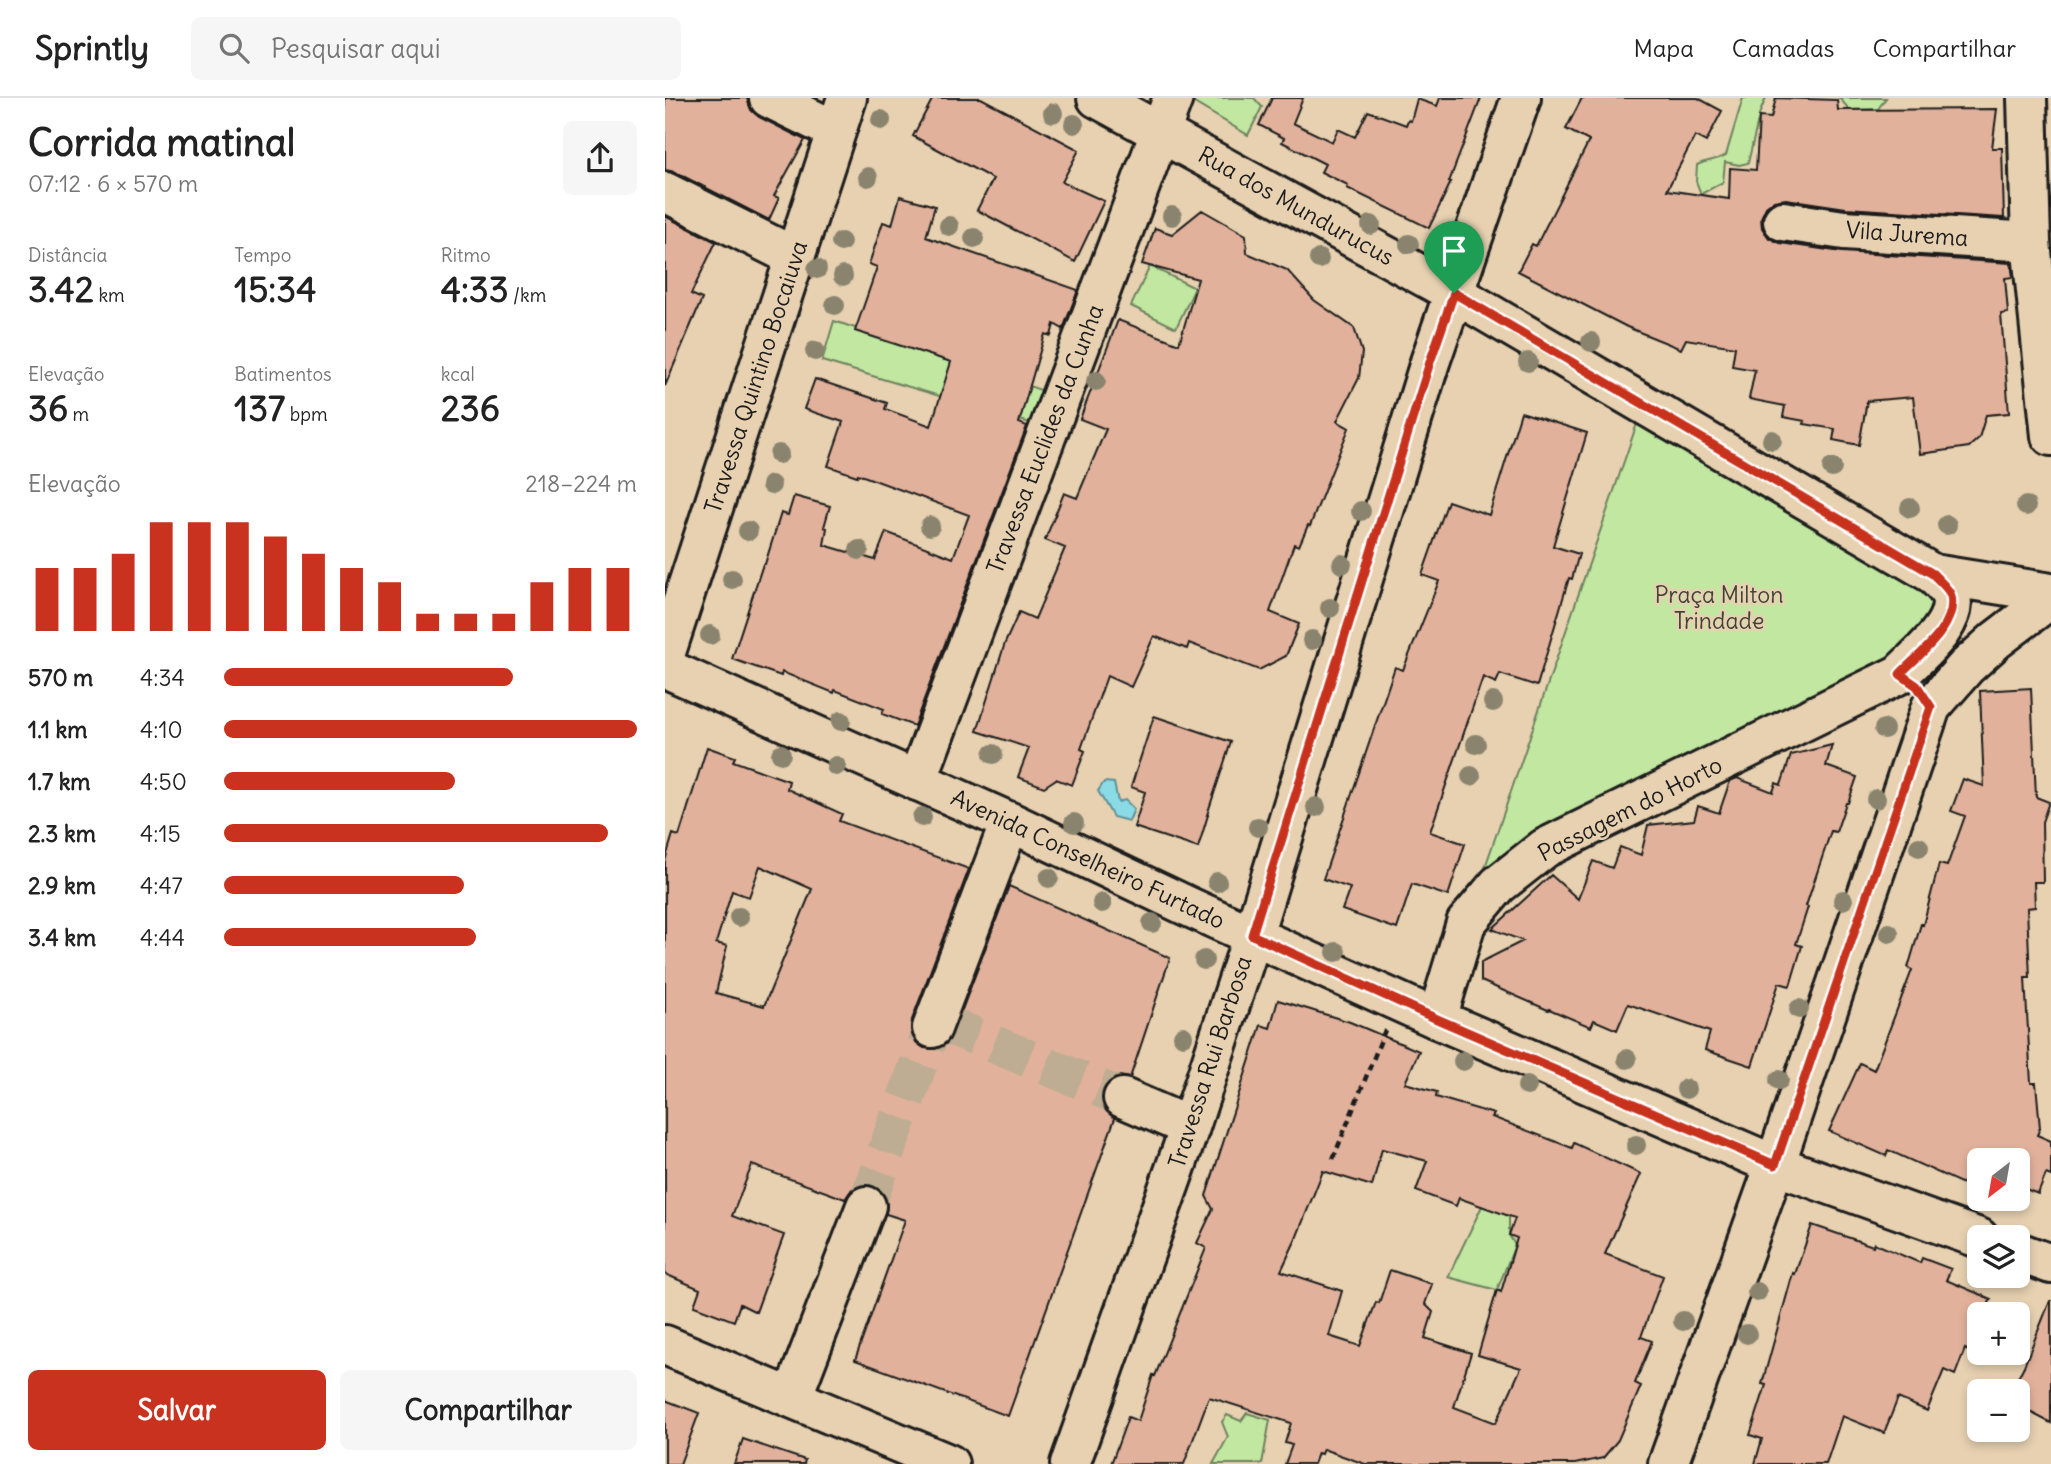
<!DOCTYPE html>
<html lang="pt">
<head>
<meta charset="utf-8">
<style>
  body { margin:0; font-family:Delius,sans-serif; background:#f6f6f6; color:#222; height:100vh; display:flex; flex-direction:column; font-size:26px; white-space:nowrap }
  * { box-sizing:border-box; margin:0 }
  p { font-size:23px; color:#767676 }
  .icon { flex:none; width:38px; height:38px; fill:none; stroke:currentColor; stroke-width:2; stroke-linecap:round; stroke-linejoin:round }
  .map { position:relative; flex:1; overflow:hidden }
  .details { display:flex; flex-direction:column; background:#fff; width:665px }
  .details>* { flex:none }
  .needle { width:46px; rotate:211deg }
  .buttons { position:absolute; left:1302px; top:1050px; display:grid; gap:14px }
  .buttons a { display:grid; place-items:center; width:63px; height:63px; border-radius:10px; background:#fff; box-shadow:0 4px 10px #0003; font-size:35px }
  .pin { position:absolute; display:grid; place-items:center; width:60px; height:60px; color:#fff; margin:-72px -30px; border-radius:50% 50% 50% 0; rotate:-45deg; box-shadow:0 0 7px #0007 }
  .pin .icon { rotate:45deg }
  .round { display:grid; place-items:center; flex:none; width:74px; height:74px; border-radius:10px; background:#f6f6f6 }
  .summary { display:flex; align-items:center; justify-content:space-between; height:119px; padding:0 28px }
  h1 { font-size:38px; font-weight:700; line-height:52px }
  .figures { display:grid; grid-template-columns:repeat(3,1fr); gap:10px; height:119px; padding:7px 28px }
  .figures div { display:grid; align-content:center }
  .figures b { font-size:35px; font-weight:700 }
  .figures small { font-size:19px; font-weight:400 }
  .figures p { font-size:19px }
  .chart { height:196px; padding:14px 28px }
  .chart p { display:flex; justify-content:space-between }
  .chart svg { width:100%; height:126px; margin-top:7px; stroke:#c8321e; stroke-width:6 }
  .cta { display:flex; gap:14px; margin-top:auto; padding:14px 28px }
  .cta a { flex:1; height:80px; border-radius:10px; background:#c8321e; color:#fff; font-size:28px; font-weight:700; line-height:80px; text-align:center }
  .cta a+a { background:#f6f6f6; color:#222 }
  ul { padding:0 28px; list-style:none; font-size:23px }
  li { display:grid; grid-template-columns:112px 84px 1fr; align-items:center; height:52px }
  li i { height:18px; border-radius:9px; background:#c8321e }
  header { display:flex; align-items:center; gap:42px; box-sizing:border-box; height:98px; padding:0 35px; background:#fff; border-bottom:2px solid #e0e0e0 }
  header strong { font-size:33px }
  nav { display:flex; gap:38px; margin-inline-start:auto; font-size:24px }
  .search { width:490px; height:63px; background:#f6f6f6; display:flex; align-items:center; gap:18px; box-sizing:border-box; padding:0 24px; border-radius:10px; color:#767676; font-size:26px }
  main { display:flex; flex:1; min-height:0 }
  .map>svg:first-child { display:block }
  .green { fill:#c1e7a1; stroke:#6e825e; stroke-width:2 }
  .water { fill:#8bdbe6; stroke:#5f8f95; stroke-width:2 }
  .building { fill:#e1b19b; stroke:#1c1c1c; stroke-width:2; fill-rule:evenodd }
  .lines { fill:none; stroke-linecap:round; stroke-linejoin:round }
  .minor-tunnel { stroke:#bead93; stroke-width:38; stroke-dasharray:38 19; stroke-linecap:butt }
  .minor-casing { stroke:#1c1c1c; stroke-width:44 }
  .major-casing { stroke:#1c1c1c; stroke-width:44 }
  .path { stroke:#1c1c1c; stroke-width:4.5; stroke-dasharray:7 5; stroke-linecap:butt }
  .minor { stroke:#e7d1b1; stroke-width:38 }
  .major { stroke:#e7d1b1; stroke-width:38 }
  .tree { fill:#8a846e }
  .route-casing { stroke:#fff; stroke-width:14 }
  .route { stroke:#c8321e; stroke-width:9 }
  .labels { text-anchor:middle; stroke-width:5; stroke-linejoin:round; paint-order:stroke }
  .street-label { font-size:23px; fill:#1c1c1c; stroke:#e7d1b1 }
  .park-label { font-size:23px; fill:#3d4537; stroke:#e7d1b1 }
</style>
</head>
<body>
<header>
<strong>Sprintly</strong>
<div class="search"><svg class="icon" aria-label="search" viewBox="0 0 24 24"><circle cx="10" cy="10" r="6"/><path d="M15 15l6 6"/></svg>Pesquisar aqui</div>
<nav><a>Mapa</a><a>Camadas</a><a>Compartilhar</a></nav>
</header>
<main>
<section class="details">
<div class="summary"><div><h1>Corrida matinal</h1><p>07:12 · 6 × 570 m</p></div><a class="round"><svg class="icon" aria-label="share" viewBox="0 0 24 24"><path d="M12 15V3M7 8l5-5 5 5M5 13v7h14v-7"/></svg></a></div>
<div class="figures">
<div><p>Distância</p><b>3.42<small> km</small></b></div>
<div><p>Tempo</p><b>15:34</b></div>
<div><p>Ritmo</p><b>4:33<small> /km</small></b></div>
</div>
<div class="figures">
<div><p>Elevação</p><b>36<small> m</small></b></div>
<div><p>Batimentos</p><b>137<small> bpm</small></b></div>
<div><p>kcal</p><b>236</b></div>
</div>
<div class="chart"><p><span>Elevação</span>218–224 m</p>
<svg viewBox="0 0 160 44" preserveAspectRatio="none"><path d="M5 44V22M15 44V22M25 44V17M35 44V6M45 44V6M55 44V6M65 44V11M75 44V17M85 44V22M95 44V27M105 44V38M115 44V38M125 44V38M135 44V27M145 44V22M155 44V22"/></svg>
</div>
<ul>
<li><b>570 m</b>4:34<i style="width:70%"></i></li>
<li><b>1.1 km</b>4:10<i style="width:100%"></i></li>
<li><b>1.7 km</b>4:50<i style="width:56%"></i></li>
<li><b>2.3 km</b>4:15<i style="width:93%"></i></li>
<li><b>2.9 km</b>4:47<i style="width:58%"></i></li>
<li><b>3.4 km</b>4:44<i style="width:61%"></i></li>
</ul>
<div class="cta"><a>Salvar</a><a>Compartilhar</a></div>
</section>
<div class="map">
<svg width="1386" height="1366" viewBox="0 0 1386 1366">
  <rect width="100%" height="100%" fill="#e7d1b1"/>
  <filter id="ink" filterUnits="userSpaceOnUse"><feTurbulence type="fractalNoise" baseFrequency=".0143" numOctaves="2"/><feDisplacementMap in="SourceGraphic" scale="14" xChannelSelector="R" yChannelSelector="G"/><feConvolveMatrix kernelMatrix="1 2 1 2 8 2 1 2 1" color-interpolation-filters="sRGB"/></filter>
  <g filter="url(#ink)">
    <path class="green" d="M 521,0 L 589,0 L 597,9 L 583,37 Z
      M 1078,0 L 1101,0 L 1095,14 L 1083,65 L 1074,67 L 1060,64 L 1058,84 L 1036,96 L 1031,83 L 1032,67 C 1043,61 1049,64 1061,57 Z
      M 1174,0 L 1221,0 L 1213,11 L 1185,12 Z
      M 485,168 L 530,190 L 511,230 L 466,208 Z
      M 169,223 L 379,293 L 365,325 L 157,263 Z
      M 979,305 L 1268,476 L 1279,531 L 880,750 L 801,825 Z
      M 817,1108 L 844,1118 L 844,1137 L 850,1147 L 832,1192 L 783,1179 Z
      M 582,1315 L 605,1322 L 597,1366 L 548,1366 L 563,1339 L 557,1324 L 562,1317 L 576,1323 Z"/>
    <path class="water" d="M 439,684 L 449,685 L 453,704 L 460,702 L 469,711 L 464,723 L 448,719 L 433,693 Z"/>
    <path class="building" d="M 0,0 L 82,0 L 86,12 L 94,19 L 140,42 L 109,98 L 114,100 L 104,122 L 10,74 L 0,72 Z
      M 268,0 L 316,0 L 414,52 L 397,84 L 439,103 L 410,164 L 312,112 L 328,81 L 248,38 Z
      M 607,0 L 638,0 L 628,25 L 667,44 L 673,31 L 690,39 L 703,13 L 741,27 L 743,22 L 746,23 L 752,1 L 772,8 L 775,0 L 816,0 L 784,84 L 786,84 L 764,130 L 682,90 L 683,87 L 656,74 L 660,66 L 617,44 L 619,40 L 594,27 Z
      M 917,0 L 1033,0 L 1057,13 L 1041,44 L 1030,38 L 1002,92 L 1064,101 L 1065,70 L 1091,72 L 1094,19 L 1106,20 L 1111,0 L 1172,2 L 1173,12 L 1332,11 L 1327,50 L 1337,50 L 1339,120 L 1181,110 L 1121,101 L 1109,103 L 1101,109 L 1096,120 L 1097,130 L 1104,140 L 1115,145 L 1177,154 L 1346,165 L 1348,179 L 1340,180 L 1343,215 L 1336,216 L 1344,315 L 1321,317 L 1314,340 L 1304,349 L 1255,356 L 1248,299 L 1202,303 L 1194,347 L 1168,342 L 1170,331 L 1139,326 L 1140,323 L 1118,319 L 1120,308 L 1084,301 L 1090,272 L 1067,268 L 1070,249 L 1021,241 L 1016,251 L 962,229 L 853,173 L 867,146 L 871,148 L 924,43 L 901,31 Z
      M 235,98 L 270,108 L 261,139 L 413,192 L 398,231 L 389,226 L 386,238 L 380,236 L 354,325 L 362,328 L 249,628 L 217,616 L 219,611 L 170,592 L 169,595 L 117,574 L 116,578 L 67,561 L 98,466 L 100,466 L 116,415 L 123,417 L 129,398 L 165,408 L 159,429 L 162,430 L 159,447 L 210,462 L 221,434 L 288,460 L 304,417 L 193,376 L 192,378 L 163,368 L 178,324 L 139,311 L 150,281 L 222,305 L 220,311 L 266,328 L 286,264 L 190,233 L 212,169 L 204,166 L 218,124 L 227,127 Z
      M 537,112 L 581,137 L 582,155 L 622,172 L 649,202 L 689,230 L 697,254 L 694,280 L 672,323 L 684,330 L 645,428 L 643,427 L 634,448 L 629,446 L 605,514 L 634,526 L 621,558 L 594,572 L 524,545 L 522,551 L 489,538 L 466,589 L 442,578 L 416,651 L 420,653 L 407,687 L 391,681 L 379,689 L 353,679 L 364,650 L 312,633 L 340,545 L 354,514 L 370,521 L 400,450 L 380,442 L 399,395 L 412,400 L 441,331 L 415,321 L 453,222 L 514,246 L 533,181 L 477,166 L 490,130 L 507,136 Z
      M 0,118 L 51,144 L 26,196 L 37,201 L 0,288 Z
      M 856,314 L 922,335 L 888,448 L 914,456 L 907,481 L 904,480 L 872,588 L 835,576 L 831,585 L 818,579 L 765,734 L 800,746 L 783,798 L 747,786 L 732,831 L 677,812 L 685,790 L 658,781 L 730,569 L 738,572 L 774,483 L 757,477 L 783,403 L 824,417 Z
      M 1366,590 L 1371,699 L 1384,704 L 1377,724 L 1378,784 L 1369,784 L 1370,809 L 1362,810 L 1365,880 L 1360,880 L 1366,985 L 1371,985 L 1375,1030 L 1372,1037 L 1386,1043 L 1386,1078 L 1381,1076 L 1373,1096 L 1353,1088 L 1353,1062 L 1314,1062 L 1314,1082 L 1302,1077 L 1298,1086 L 1223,1052 L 1221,1058 L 1164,1033 L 1195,965 L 1209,972 L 1247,872 L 1243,870 L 1256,826 L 1258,827 L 1274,766 L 1282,768 L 1300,718 L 1286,713 L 1298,681 L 1319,688 L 1315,593 Z
      M 489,618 L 566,644 L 542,717 L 543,717 L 533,750 L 469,729 L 480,694 L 466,689 Z
      M 1167,647 L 1161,668 L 1192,679 L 1183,705 L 1181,705 L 1171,734 L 1166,733 L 1141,808 L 1143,809 L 1131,846 L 1137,848 L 1125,888 L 1114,885 L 1087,968 L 1040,952 L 1045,934 L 963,906 L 952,932 L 929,922 L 926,929 L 884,911 L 883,912 L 816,883 L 816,864 L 858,843 L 827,831 L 886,777 L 913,801 L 928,763 L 947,770 L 955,749 L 976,757 L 983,727 L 1029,722 L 1033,708 L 1054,715 L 1065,683 L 1072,680 L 1108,694 L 1111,685 L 1116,687 L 1126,657 Z
      M 42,649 L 70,659 L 68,663 L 124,683 L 122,691 L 177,716 L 174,723 L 304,771 L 247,922 L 246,934 L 251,944 L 259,950 L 271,951 L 281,946 L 287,938 L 344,788 L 505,860 L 465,980 L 455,978 L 446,982 L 438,992 L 436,1002 L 440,1012 L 450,1020 L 343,1318 L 190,1262 L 240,1122 L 221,1116 L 222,1104 L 218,1095 L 209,1088 L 197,1087 L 187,1091 L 180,1101 L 87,1067 L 67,1118 L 119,1137 L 91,1214 L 75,1206 L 69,1223 L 29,1208 L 35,1191 L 0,1176 L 0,763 L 8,736 L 14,738 ZM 95,768 L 147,791 L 99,908 L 51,895 L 62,848 L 51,845 L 67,793 L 84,799 Z
      M 613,902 L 685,924 L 754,953 L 740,985 L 772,994 L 771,999 L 829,1016 L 827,1019 L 907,1050 L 909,1045 L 976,1076 L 940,1156 L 998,1178 L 976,1239 L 987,1243 L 970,1285 L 976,1288 L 953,1342 L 938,1360 L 910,1366 L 700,1366 L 658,1351 L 656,1356 L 653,1355 L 649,1366 L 620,1366 L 627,1347 L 620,1345 L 626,1325 L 544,1299 L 519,1366 L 446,1366 L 463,1319 L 473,1323 L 488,1277 L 490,1278 L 541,1150 L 532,1145 L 548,1111 L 541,1098 L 596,927 L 605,930 ZM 717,1051 L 762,1063 L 751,1093 L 791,1108 L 794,1100 L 850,1120 L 844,1137 L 852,1140 L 836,1194 L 832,1192 L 813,1257 L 856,1270 L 831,1325 L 789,1309 L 806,1255 L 760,1240 L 768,1214 L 760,1206 L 767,1186 L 725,1172 L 714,1205 L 711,1204 L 695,1248 L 664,1238 L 677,1193 L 616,1173 L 630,1143 L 658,1073 L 707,1088 Z
      M 1147,1127 L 1208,1148 L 1209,1145 L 1255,1165 L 1257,1160 L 1286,1171 L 1281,1182 L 1326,1201 L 1319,1216 L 1314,1216 L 1314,1228 L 1304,1253 L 1300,1251 L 1290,1277 L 1279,1272 L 1262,1313 L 1233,1300 L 1219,1335 L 1177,1318 L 1161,1366 L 1090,1366 L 1097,1341 L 1085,1337 L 1101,1287 L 1097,1286 L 1128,1175 L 1130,1176 Z
      M 1385,1203 L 1386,1203 L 1386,1325 L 1353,1308 L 1353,1293 L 1346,1293 L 1359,1268 Z
      M 0,1302 L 34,1315 L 15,1366 L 0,1366 Z
      M 78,1341 L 140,1362 L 139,1366 L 69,1366 Z"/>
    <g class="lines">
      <path class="minor-tunnel" d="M 276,924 L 458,1000
        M 201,1108 L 267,930"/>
      <g class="minor-casing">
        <path id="minor" d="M 104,0 L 171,33
          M 432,0 L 789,195 L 1268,476 L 1386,495
          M 1362,0 L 1366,144 L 1386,338
          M 0,94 L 130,159
          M 1118,123 L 1179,132 L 1366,144
          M 0,557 L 182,0
          M 252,683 L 508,0
          M 772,921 L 801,825 L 833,787 L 880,750 L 1235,576 C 1253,557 1293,527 1286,498 C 1283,490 1273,482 1268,476
          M 267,930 L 345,724
          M 458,1000 L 525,1029
          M 127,1300 L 201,1108
          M 405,1366 L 525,1029 L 588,837 L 765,264 L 856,0
          M 1003,1366 L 1110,1067 L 1266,609 L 1301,569 L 1331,542 L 1386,500"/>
      </g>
      <g class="major-casing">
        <path id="major" d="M 0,570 L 345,724 L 522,808 L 772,921 L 1110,1067 L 1314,1140
          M 1353,1154 L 1386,1166
          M 0,1247 L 284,1366"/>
      </g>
      <path class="path" d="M 668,1061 L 720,932"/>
      <use href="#minor" class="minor"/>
      <use href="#major" class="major"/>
    </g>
    <g class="tree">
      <circle cx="388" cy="15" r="10"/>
      <circle cx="216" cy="22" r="10"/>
      <circle cx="409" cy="26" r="10"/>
      <circle cx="203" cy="79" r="10"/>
      <circle cx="507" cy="118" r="10"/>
      <circle cx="706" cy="127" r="10"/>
      <circle cx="284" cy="128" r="10"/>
      <circle cx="309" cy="140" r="10"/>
      <circle cx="176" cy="144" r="10"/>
      <circle cx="744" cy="146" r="10"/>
      <circle cx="654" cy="161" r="10"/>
      <circle cx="152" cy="171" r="10"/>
      <circle cx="178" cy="178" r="10"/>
      <circle cx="170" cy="207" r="10"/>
      <circle cx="926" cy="244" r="10"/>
      <circle cx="150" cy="253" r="10"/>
      <circle cx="863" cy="264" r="10"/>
      <circle cx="431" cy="283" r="10"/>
      <circle cx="1107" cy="342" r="10"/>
      <circle cx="114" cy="356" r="10"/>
      <circle cx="1167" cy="370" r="10"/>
      <circle cx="106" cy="387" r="10"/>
      <circle cx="1361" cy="408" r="10"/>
      <circle cx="1245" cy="410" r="10"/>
      <circle cx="696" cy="413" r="10"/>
      <circle cx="1282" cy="427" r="10"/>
      <circle cx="265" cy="428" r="10"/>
      <circle cx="83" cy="433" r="10"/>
      <circle cx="194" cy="452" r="10"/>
      <circle cx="677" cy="466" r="10"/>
      <circle cx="67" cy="481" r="10"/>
      <circle cx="665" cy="510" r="10"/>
      <circle cx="45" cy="537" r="10"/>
      <circle cx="647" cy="542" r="10"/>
      <circle cx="828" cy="604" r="10"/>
      <circle cx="176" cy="623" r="10"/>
      <circle cx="1219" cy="631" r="10"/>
      <circle cx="811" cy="646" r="10"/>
      <circle cx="116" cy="656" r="10"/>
      <circle cx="328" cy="656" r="10"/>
      <circle cx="171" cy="668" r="10"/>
      <circle cx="806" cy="678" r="10"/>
      <circle cx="1211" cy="701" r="10"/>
      <circle cx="651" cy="709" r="10"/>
      <circle cx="257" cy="719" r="10"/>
      <circle cx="409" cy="725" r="10"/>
      <circle cx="593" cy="729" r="10"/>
      <circle cx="1254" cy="749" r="10"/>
      <circle cx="384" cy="780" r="10"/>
      <circle cx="552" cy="784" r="10"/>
      <circle cx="1178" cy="802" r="10"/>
      <circle cx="437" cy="805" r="10"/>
      <circle cx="74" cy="819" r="10"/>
      <circle cx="487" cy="825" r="10"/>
      <circle cx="1224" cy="835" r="10"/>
      <circle cx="671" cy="854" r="10"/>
      <circle cx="539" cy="862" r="10"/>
      <circle cx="1134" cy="911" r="10"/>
      <circle cx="518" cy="938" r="10"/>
      <circle cx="962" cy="961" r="10"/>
      <circle cx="798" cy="963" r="10"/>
      <circle cx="1114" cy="982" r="10"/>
      <circle cx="862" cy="988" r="10"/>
      <circle cx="1021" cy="991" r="10"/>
      <circle cx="971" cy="1047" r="10"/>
      <circle cx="1092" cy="1194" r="10"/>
      <circle cx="1018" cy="1223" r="10"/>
      <circle cx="1082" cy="1236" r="10"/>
    </g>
  </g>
  <g class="lines" filter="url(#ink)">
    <g class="route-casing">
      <path id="route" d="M 789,195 L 1268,476 C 1273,482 1284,490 1286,498 C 1293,528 1253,557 1235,576 L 1252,588 L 1266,609 L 1110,1067 L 772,921 L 587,837 L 765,264 Z"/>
    </g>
    <use href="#route" class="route"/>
  </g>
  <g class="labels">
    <g class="street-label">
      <text transform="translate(631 108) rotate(29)" y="8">Rua dos Mundurucus</text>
      <text transform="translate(1242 136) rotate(4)" y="8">Vila Jurema</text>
      <text transform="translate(91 279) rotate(-72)" y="8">Travessa Quintino Bocaiuva</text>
      <text transform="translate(380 341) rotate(-69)" y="8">Travessa Euclides da Cunha</text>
      <text transform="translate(965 711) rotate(-27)" y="8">Passagem do Horto</text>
      <text transform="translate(423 761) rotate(25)" y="8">Avenida Conselheiro Furtado</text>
      <text transform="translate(545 964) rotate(-72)" y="8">Travessa Rui Barbosa</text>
    </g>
    <g class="park-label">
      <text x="1054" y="505">Praça Milton<tspan x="1054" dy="26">Trindade</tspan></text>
    </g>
  </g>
</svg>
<div class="buttons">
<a><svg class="needle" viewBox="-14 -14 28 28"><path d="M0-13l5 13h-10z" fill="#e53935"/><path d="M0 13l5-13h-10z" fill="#767676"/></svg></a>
<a><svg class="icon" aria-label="layers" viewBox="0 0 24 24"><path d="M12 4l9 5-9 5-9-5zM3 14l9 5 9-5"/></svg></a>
<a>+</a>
<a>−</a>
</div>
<div class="pin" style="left:789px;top:195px;background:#1e9e55"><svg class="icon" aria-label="arrive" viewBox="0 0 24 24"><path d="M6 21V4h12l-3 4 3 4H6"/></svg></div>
</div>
</main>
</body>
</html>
